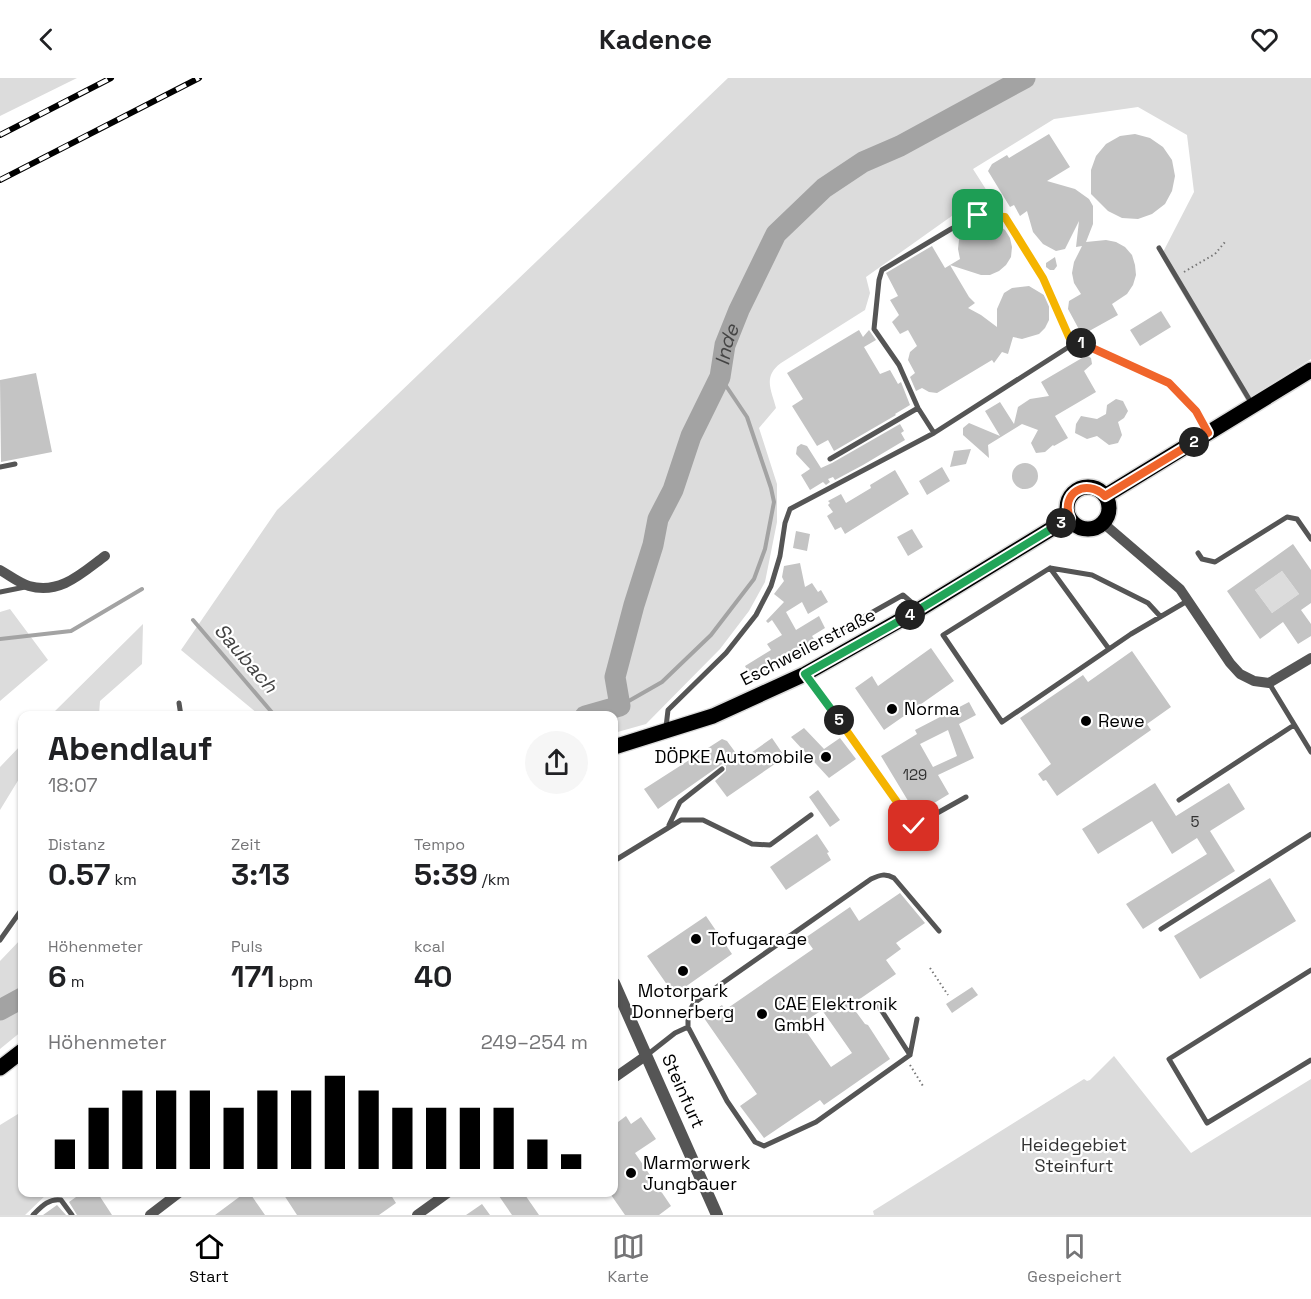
<!DOCTYPE html>
<html lang="de">
<head>
<meta charset="utf-8">
<style>
  body { margin:0; font-family:"Space Grotesk",sans-serif; background:#f6f6f6; color:#202124; height:100vh; display:flex; flex-direction:column; font-size:22px; white-space:nowrap }
  * { box-sizing:border-box; margin:0 }
  p { font-size:20px; color:#757577 }
  .icon { flex:none; width:33px; height:33px; fill:none; stroke:currentColor; stroke-width:2; stroke-linecap:round; stroke-linejoin:round }
  .map { position:relative; flex:1; overflow:hidden }
  .panel { position:absolute; left:18px; top:633px; width:600px; height:486px; display:flex; flex-direction:column; background:#fff; border-radius:12px; box-shadow:0 2px 4px #0004 }
  .panel>* { flex:none }
  .pin { position:absolute; display:grid; place-items:center; width:51px; height:51px; color:#fff; margin:-26px; border-radius:12px; box-shadow:0 3px 9px #0006 }
  .km { position:absolute; width:30px; height:30px; margin:-15px; border-radius:50%; background:#222; color:#fff; font-size:16px; line-height:30px; text-align:center }
  .round { display:grid; place-items:center; flex:none; width:63px; height:63px; border-radius:32px; background:#f6f6f6 }
  .head { display:flex; align-items:center; justify-content:space-between; height:102px; padding:0 30px }
  h1 { font-size:33px; font-weight:600; line-height:45px }
  .stats { display:grid; grid-template-columns:repeat(3,1fr); gap:9px; height:102px; padding:6px 30px }
  .stats div { display:grid; align-content:center }
  .stats b { font-size:30px; font-weight:600 }
  .stats small { font-size:16px; font-weight:400 }
  .stats p { font-size:16px }
  .chart { height:168px; padding:12px 30px }
  .chart p { display:flex; justify-content:space-between }
  .chart svg { width:100%; height:108px; margin-top:6px; stroke:#000; stroke-width:6 }
  header { display:flex; justify-content:space-between; align-items:center; height:78px; padding:0 30px; background:#fff; font-size:27px; font-weight:600 }
  .tabs { display:flex; justify-content:space-around; align-items:center; height:84px; border-top:2px solid #e0e0e0; background:#fff; font-size:16px; color:#757577 }
  .tabs a { display:grid; justify-items:center; gap:3px }
  .tabs .current { color:#000 }
  .map>svg:first-child { display:block }
  .green { fill:#dcdcdc }
  .lines { fill:none; stroke-linecap:round; stroke-linejoin:round }
  .stream { stroke:#a3a3a3; stroke-width:4 }
  .river { stroke:#a3a3a3; stroke-width:21 }
  .building { fill:#c4c4c4; fill-rule:evenodd }
  .primary-casing { stroke:#dbdbdb; stroke-width:18 }
  .path { stroke:#777; stroke-width:2; stroke-dasharray:1.5 3; stroke-linecap:butt }
  .service { stroke:#555; stroke-width:5 }
  .minor { stroke:#555; stroke-width:10 }
  .tertiary { stroke:#555; stroke-width:12 }
  .primary { stroke:#000; stroke-width:15 }
  .rail-casing { stroke:#000; stroke-width:6 }
  .rail { stroke:#fff; stroke-width:4; stroke-dasharray:11; stroke-linecap:butt }
  .split-1-casing { stroke:#fff; stroke-width:12 }
  .split-2-casing { stroke:#fff; stroke-width:12 }
  .split-3-casing { stroke:#fff; stroke-width:12 }
  .split-4-casing { stroke:#fff; stroke-width:12 }
  .split-5-casing { stroke:#fff; stroke-width:12 }
  .split-6-casing { stroke:#fff; stroke-width:12 }
  .split-1 { stroke:#f5b400; stroke-width:8 }
  .split-2 { stroke:#f0652b; stroke-width:8 }
  .split-3 { stroke:#f0652b; stroke-width:8 }
  .split-4 { stroke:#22a559; stroke-width:8 }
  .split-5 { stroke:#22a559; stroke-width:8 }
  .split-6 { stroke:#f5b400; stroke-width:8 }
  .poi-dot { fill:#000; stroke:#fff; stroke-width:2 }
  .labels { text-anchor:middle; stroke-width:4.5; stroke-linejoin:round; paint-order:stroke }
  .number-label { font-size:15px; fill:#313131 }
  .street-label { font-size:18px; fill:#000; stroke:#fff }
  .poi-label { font-size:18px; fill:#000; stroke:#fff; text-anchor:start }
  .park-label { font-size:18px; fill:#333; stroke:#fff }
  .water-label { font-size:20px; font-style:italic; fill:#444; stroke:#fff }
</style>
</head>
<body>
<header><svg class="icon" aria-label="back" viewBox="0 0 24 24"><path d="M15 5l-7 7 7 7"/></svg>Kadence<svg class="icon" aria-label="heart" viewBox="0 0 24 24"><path d="M12 20l-8-8c-3-5 5-10 8-4 3-6 11-1 8 4z"/></svg></header>
<div class="map">
<svg width="1311" height="1137" viewBox="0 0 1311 1137">
  <rect width="100%" height="100%" fill="#fff"/>
  <path class="green" d="M 0,0 L 77,0 L 0,38 Z
    M 728,0 L 1311,0 L 1311,281 L 1246,322 L 1171,196 L 1161,178 L 1194,114 L 1187,57 L 1138,29 L 1054,41 L 973,91 L 987,113 L 866,199 L 870,215 L 865,232 L 781,285 C 762,299 772,313 776,330 L 759,350 L 777,406 L 777,444 L 765,504 L 749,533 L 720,571 L 646,646 L 614,655 L 614,638 L 257,637 L 257,635 L 181,572 L 277,432 Z
    M 1282,493 L 1299,516 L 1272,535 L 1255,512 Z
    M 10,531 L 48,582 L 0,623 L 0,534 Z
    M 143,546 L 142,586 L 100,623 L 99,637 L 51,637 Z
    M 22,666 L 22,696 L 0,732 L 0,689 Z
    M 22,860 L 22,953 L 0,971 L 0,883 Z
    M 1114,978 L 1191,1075 L 1311,1001 L 1311,1137 L 874,1137 L 873,1133 L 1084,1001 L 1087,1003 L 1090,1002 Z
    M 18,1036 L 22,1045 L 22,1114 L 48,1115 L 25,1137 L 0,1137 L 0,1047 Z"/>
  <g class="lines">
    <path class="stream" d="M 193,542 L 275,638
      M 0,561 L 71,553 L 142,511
      M 620,628 L 662,604 L 711,557 L 754,501 L 765,471 L 774,424 L 771,410 L 747,339 L 720,299"/>
    <g class="river">
      <path id="s1" d="M 585,638 L 620,628 L 615,599 L 634,527 L 653,467 L 658,441 L 673,412 L 691,358 L 720,299 L 725,267 L 739,232 L 776,156 L 824,110 L 863,84 L 900,68 L 1025,0"/>
      <path d="M 0,932 L 22,920"/>
    </g>
  </g>
  <path class="building" d="M 1049,56 L 1070,89 L 1047,103 L 1075,111 L 1089,121 L 1093,128 L 1093,146 L 1086,164 L 1106,162 L 1116,164 L 1125,169 L 1132,177 L 1135,187 L 1136,197 L 1133,207 L 1127,216 L 1112,226 L 1118,237 L 1082,257 L 1068,231 L 1069,223 L 1081,216 L 1074,205 L 1072,195 L 1074,184 L 1082,168 L 1076,169 L 1079,143 L 1065,171 L 1056,173 L 1043,166 L 1033,154 L 1027,133 L 1020,138 L 1014,127 L 1010,129 L 988,93 L 992,86 L 1007,77 L 1009,80 Z
    M 1135,56 L 1150,60 L 1163,69 L 1172,82 L 1175,98 L 1172,113 L 1165,126 L 1152,136 L 1138,141 L 1122,140 L 1108,133 L 1091,116 L 1091,92 L 1096,78 L 1106,66 L 1120,58 Z
    M 979,144 L 988,144 L 997,146 L 1005,152 L 1010,160 L 1012,169 L 1011,179 L 1006,187 L 999,193 L 990,197 L 981,197 L 950,187 L 969,219 L 975,225 L 968,230 L 981,237 L 997,249 L 997,231 L 1004,215 L 1012,210 L 1029,208 L 1044,217 L 1049,226 L 1049,242 L 1045,250 L 1039,256 L 1022,261 L 1013,259 L 1008,276 L 1002,274 L 994,285 L 992,282 L 937,315 L 929,314 L 922,310 L 916,313 L 910,299 L 915,295 L 908,282 L 910,274 L 917,268 L 908,252 L 900,256 L 892,244 L 899,237 L 890,222 L 898,218 L 886,195 L 932,168 L 945,190 L 960,181 L 958,171 L 959,162 L 963,154 L 970,148 Z
    M 1055,179 L 1057,188 L 1054,192 L 1050,192 L 1046,189 L 1046,185 Z
    M 1161,233 L 1171,249 L 1140,268 L 1130,252 Z
    M 859,252 L 863,259 L 869,252 L 876,262 L 864,269 L 880,296 L 890,292 L 898,306 L 901,304 L 910,327 L 895,336 L 896,337 L 834,373 L 828,362 L 817,368 L 792,328 L 803,321 L 787,295 Z
    M 1088,278 L 1091,280 L 1092,286 L 1084,293 L 1096,314 L 1055,338 L 1068,360 L 1054,368 L 1053,367 L 1045,374 L 1036,375 L 1031,365 L 1038,352 L 1022,346 L 988,367 L 989,380 L 963,357 L 963,350 L 969,345 L 1000,358 L 985,333 L 1000,324 L 1014,346 L 1018,329 L 1030,321 L 1049,318 L 1041,304 L 1082,280 Z
    M 36,295 L 52,374 L 1,384 L 0,302 Z
    M 1116,321 L 1123,323 L 1128,333 L 1124,340 L 1118,344 L 1122,357 L 1118,365 L 1109,367 L 1097,358 L 1087,361 L 1075,355 L 1076,346 L 1081,338 L 1097,341 L 1106,336 L 1107,327 Z
    M 900,346 L 904,353 L 901,355 L 905,362 L 863,387 L 835,402 L 833,399 L 828,401 L 830,404 L 826,407 L 823,404 L 810,412 L 801,397 L 810,391 L 796,376 L 797,369 L 801,366 L 807,368 L 821,390 L 832,385 Z
    M 971,371 L 966,386 L 950,389 L 954,373 Z
    M1012 398a13 13 0 1 1 26 0a13 13 0 1 1-26 0Z
    M 942,389 L 950,403 L 927,417 L 919,403 Z
    M 895,392 L 909,416 L 845,456 L 841,449 L 835,452 L 827,438 L 833,434 L 828,427 L 830,425 L 828,423 L 841,416 L 846,425 L 871,410 L 870,407 Z
    M 912,451 L 923,469 L 908,478 L 897,459 Z
    M 796,453 L 810,456 L 807,473 L 793,470 Z
    M 1293,466 L 1311,492 L 1311,525 L 1301,532 L 1311,546 L 1311,558 L 1298,566 L 1283,544 L 1260,561 L 1227,513 ZM 1282,493 L 1299,516 L 1272,535 L 1255,512 Z
    M 800,485 L 805,509 L 812,505 L 818,514 L 821,512 L 828,524 L 808,536 L 802,524 L 786,534 L 796,552 L 819,538 L 825,550 L 812,558 L 816,564 L 752,601 L 745,588 L 771,572 L 767,566 L 782,557 L 772,542 L 768,545 L 766,543 L 784,524 L 774,516 L 784,503 L 782,499 L 784,488 Z
    M 931,570 L 954,603 L 884,652 L 855,610 L 872,598 L 878,608 Z
    M 1132,573 L 1171,629 L 1147,646 L 1151,652 L 1057,718 L 1046,702 L 1043,703 L 1038,696 L 1051,686 L 1020,640 L 1083,597 L 1088,604 Z
    M 969,624 L 976,637 L 959,646 L 974,680 L 938,697 L 949,716 L 916,736 L 881,678 L 917,656 L 915,652 ZM 948,652 L 957,678 L 933,689 L 920,666 Z
    M 804,650 L 824,671 L 840,660 L 856,681 L 829,700 L 791,659 Z
    M 772,660 L 785,679 L 727,719 L 715,703 L 726,693 L 726,688 L 722,686 L 658,731 L 644,711 L 722,661 L 727,663 L 741,682 Z
    M 1155,705 L 1176,738 L 1229,705 L 1245,731 L 1210,753 L 1235,793 L 1143,851 L 1126,826 L 1207,776 L 1197,760 L 1172,776 L 1152,743 L 1098,776 L 1082,751 Z
    M 818,712 L 840,742 L 830,749 L 809,719 Z
    M 817,756 L 829,774 L 827,775 L 831,782 L 786,812 L 770,789 Z
    M 1270,800 L 1296,843 L 1200,901 L 1174,858 Z
    M 900,815 L 925,845 L 896,865 L 901,871 L 886,882 L 896,896 L 851,927 L 865,946 L 868,947 L 890,981 L 824,1027 L 820,1022 L 764,1060 L 740,1028 L 757,1016 L 704,940 L 722,927 L 725,932 L 813,871 L 805,860 L 850,829 L 859,843 ZM 822,932 L 852,975 L 831,989 L 801,946 Z
    M 706,838 L 732,876 L 668,921 L 662,912 L 668,908 L 647,878 Z
    M 972,909 L 978,917 L 952,935 L 946,926 Z
    M 626,1038 L 631,1046 L 641,1039 L 656,1061 L 635,1075 L 671,1128 L 659,1137 L 625,1137 L 609,1114 L 614,1114 L 614,1047 Z
    M 83,1114 L 97,1114 L 112,1137 L 77,1137 L 69,1124 Z
    M 246,1114 L 249,1114 L 265,1137 L 215,1137 Z
    M 282,1114 L 389,1114 L 396,1125 L 379,1137 L 297,1137 Z
    M 504,1114 L 523,1114 L 539,1137 L 512,1137 L 499,1118 Z
    M 482,1126 L 490,1137 L 466,1137 Z
    M 57,1127 L 66,1137 L 43,1137 Z"/>
  <g class="lines">
    <g class="primary-casing">
      <path id="primary" d="M1067 430a21 21 0 1 1 42 0a21 21 0 1 1-42 0Z
        M 1105,418 L 1311,292
        M 614,669 L 713,638 L 805,596 L 920,531 L 1069,440
        M 0,990 L 22,973"/>
    </g>
    <path class="path" d="M 1184,194 L 1215,176 L 1225,164
      M 930,890 L 948,917
      M 910,987 L 923,1008"/>
    <path class="service" d="M 1159,170 L 1252,326
      M 934,355 L 1078,263
      M 830,381 L 918,330
      M 0,389 L 15,386
      M 1198,475 L 1202,481 L 1215,484 L 1287,439 L 1297,441 L 1311,461
      M 1050,490 L 1109,571
      M 0,514 L 25,509
      M 1160,538 L 1148,525 L 1092,497 L 1050,490 L 943,557 L 1002,644 L 1131,556 L 1189,522
      M 832,557 L 903,517 L 918,530
      M 806,597 L 914,748 L 966,719
      M 1269,605 L 1311,674
      M 179,625 L 181,638
      M 666,649 L 668,632 L 726,575 L 756,537 L 771,508 L 780,478 L 785,445 L 790,431 L 934,355 L 918,330 L 899,287 L 874,251 L 879,202 L 882,192 L 951,151 L 978,137 L 1005,139 L 1043,200 L 1069,259 L 1169,305 L 1196,333 L 1208,354
      M 1179,722 L 1294,647
      M 669,747 L 680,724 L 722,691
      M 614,783 L 681,742 L 703,742 L 752,766 L 770,767 L 811,737
      M 1161,851 L 1311,756
      M 0,862 L 22,831
      M 1311,892 L 1169,981 L 1207,1045 L 1311,982
      M 688,949 L 688,935 L 694,925 L 871,801 C 880,797 885,795 894,800 L 939,853
      M 647,977 L 675,955 L 688,949 L 727,1023 L 755,1064 L 764,1068 L 816,1044 L 910,977 L 878,927
      M 910,977 L 917,941
      M 33,1137 C 41,1129 49,1120 61,1122 L 72,1137"/>
    <path class="minor" d="M 1103,445 L 1180,511 L 1230,585 L 1240,596 L 1254,603 L 1269,605 L 1311,580
      M 0,492 C 9,497 19,505 29,508 C 60,517 82,495 105,478
      M 614,1000 L 647,977
      M 150,1137 L 180,1114
      M 417,1137 L 449,1114"/>
    <path class="tertiary" d="M 614,905 L 717,1137"/>
    <use href="#primary" class="primary"/>
    <g class="rail-casing">
      <path id="rail" d="M 0,57 L 111,0
        M 0,102 L 199,0"/>
    </g>
    <use href="#rail" class="rail"/>
  </g>
  <g class="lines">
    <g class="split-1-casing">
      <path id="split-1" d="M 978,137 L 1005,139 L 1043,200 L 1069,259 L 1081,265"/>
    </g>
    <g class="split-2-casing">
      <path id="split-2" d="M 1081,265 L 1169,305 L 1196,333 L 1208,355 L 1194,364"/>
    </g>
    <g class="split-3-casing">
      <path id="split-3" d="M 1061,445 L 1070,440 C 1060,415 1086,400 1105,418 L 1194,364"/>
    </g>
    <g class="split-4-casing">
      <path id="split-4" d="M 910,537 L 1061,445"/>
    </g>
    <g class="split-5-casing">
      <path id="split-5" d="M 839,642 L 805,596 L 910,537"/>
    </g>
    <g class="split-6-casing">
      <path id="split-6" d="M 839,642 L 914,748"/>
    </g>
    <use href="#split-1" class="split-1"/>
    <use href="#split-2" class="split-2"/>
    <use href="#split-3" class="split-3"/>
    <use href="#split-4" class="split-4"/>
    <use href="#split-5" class="split-5"/>
    <use href="#split-6" class="split-6"/>
  </g>
  <g class="poi-dot">
    <circle cx="892" cy="631" r="6"/>
    <circle cx="1086" cy="643" r="6"/>
    <circle cx="826" cy="679" r="6"/>
    <circle cx="696" cy="861" r="6"/>
    <circle cx="683" cy="893" r="6"/>
    <circle cx="762" cy="936" r="6"/>
    <circle cx="631" cy="1095" r="6"/>
  </g>
  <g class="labels">
    <g class="number-label">
      <text x="915" y="702">129</text>
      <text x="1195" y="749">5</text>
    </g>
    <g class="street-label">
      <text transform="translate(808 569) rotate(-27)" y="6">Eschweilerstraße</text>
      <text transform="translate(683 1013) rotate(66)" y="6">Steinfurt</text>
    </g>
    <g class="poi-label">
      <text x="904" y="637">Norma</text>
      <text x="1098" y="649">Rewe</text>
      <text x="814" y="685" text-anchor="end">DÖPKE Automobile</text>
      <text x="708" y="867">Tofugarage</text>
      <text x="683" y="919" text-anchor="middle">Motorpark<tspan x="683" dy="21">Donnerberg</tspan></text>
      <text x="774" y="932">CAE Elektronik<tspan x="774" dy="21">GmbH</tspan></text>
      <text x="643" y="1091">Marmorwerk<tspan x="643" dy="21">Jungbauer</tspan></text>
    </g>
    <g class="park-label">
      <text x="1074" y="1073">Heidegebiet<tspan x="1074" dy="21">Steinfurt</tspan></text>
    </g>
    <g class="water-label">
      <text dy="7" stroke="none"><textPath href="#s1" startOffset="418">Inde</textPath></text>
      <text transform="translate(246 580) rotate(49)" y="7">Saubach</text>
    </g>
  </g>
</svg>
<div class="pin" style="left:978px;top:137px;background:#1e9e55"><svg class="icon" aria-label="arrive" viewBox="0 0 24 24"><path d="M6 21V4h12l-3 4 3 4H6"/></svg></div>
<div class="pin" style="left:914px;top:748px;background:#d93025"><svg class="icon" aria-label="check" viewBox="0 0 24 24"><path d="M5 12l5 5 9-10"/></svg></div>
<b class="km" style="left:1081px;top:265px">1</b>
<b class="km" style="left:1194px;top:364px">2</b>
<b class="km" style="left:1061px;top:445px">3</b>
<b class="km" style="left:910px;top:537px">4</b>
<b class="km" style="left:839px;top:642px">5</b>
<section class="panel">
<div class="head"><div><h1>Abendlauf</h1><p>18:07</p></div><a class="round"><svg class="icon" aria-label="share" viewBox="0 0 24 24"><path d="M12 15V3M7 8l5-5 5 5M5 13v7h14v-7"/></svg></a></div>
<div class="stats">
<div><p>Distanz</p><b>0.57<small> km</small></b></div>
<div><p>Zeit</p><b>3:13</b></div>
<div><p>Tempo</p><b>5:39<small> /km</small></b></div>
</div>
<div class="stats">
<div><p>Höhenmeter</p><b>6<small> m</small></b></div>
<div><p>Puls</p><b>171<small> bpm</small></b></div>
<div><p>kcal</p><b>40</b></div>
</div>
<div class="chart"><p><span>Höhenmeter</span>249–254 m</p>
<svg viewBox="0 0 160 44" preserveAspectRatio="none"><path d="M5 44V32M15 44V19M25 44V12M35 44V12M45 44V12M55 44V19M65 44V12M75 44V12M85 44V6M95 44V12M105 44V19M115 44V19M125 44V19M135 44V19M145 44V32M155 44V38"/></svg>
</div>
</section>
</div>
<nav class="tabs">
<a class="current"><svg class="icon" aria-label="home" viewBox="0 0 24 24"><path d="M3 11l9-7 9 7M6 9v11h12V9"/></svg>Start</a>
<a><svg class="icon" aria-label="map" viewBox="0 0 24 24"><path d="M3 6l6-2 6 2 6-2v14l-6 2-6-2-6 2zM9 4v14M15 6v14"/></svg>Karte</a>
<a><svg class="icon" aria-label="saved" viewBox="0 0 24 24"><path d="M7 4h10v16l-5-4-5 4z"/></svg>Gespeichert</a>
</nav>
</body>
</html>
